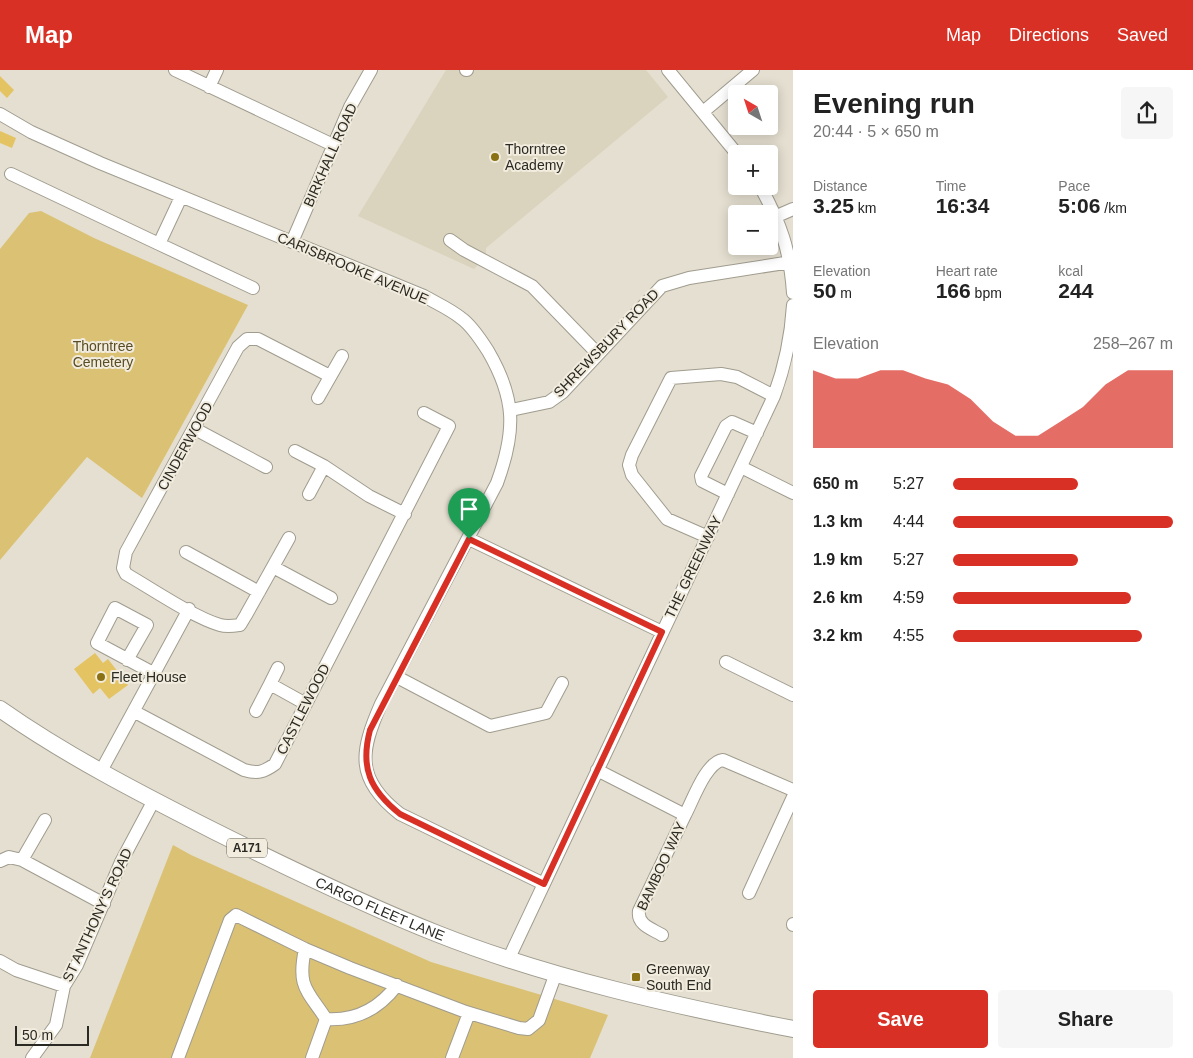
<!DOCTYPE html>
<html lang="en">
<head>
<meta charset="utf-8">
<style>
  body { margin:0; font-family:Helvetica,sans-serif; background:#f6f6f6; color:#222; height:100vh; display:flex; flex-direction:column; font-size:19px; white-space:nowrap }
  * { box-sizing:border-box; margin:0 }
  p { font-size:16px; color:#767676 }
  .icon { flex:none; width:28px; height:28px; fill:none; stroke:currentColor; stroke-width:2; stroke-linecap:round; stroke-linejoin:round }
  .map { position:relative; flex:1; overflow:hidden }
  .panel { display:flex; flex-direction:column; background:#fff; width:400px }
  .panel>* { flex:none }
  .needle { width:32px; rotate:321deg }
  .buttons { position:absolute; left:728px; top:15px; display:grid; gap:10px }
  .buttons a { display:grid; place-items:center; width:50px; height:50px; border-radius:5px; background:#fff; box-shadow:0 2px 12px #0003; font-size:25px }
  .scale { position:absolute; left:15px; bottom:12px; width:74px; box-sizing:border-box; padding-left:5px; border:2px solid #2b2923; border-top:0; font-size:14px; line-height:18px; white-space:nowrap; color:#2b2923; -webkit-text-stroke:4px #f1ecdd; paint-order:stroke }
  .pin { position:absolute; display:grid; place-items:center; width:42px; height:42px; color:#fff; margin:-51px -21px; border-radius:50% 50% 50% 0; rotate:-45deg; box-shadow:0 0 5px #0007 }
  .pin .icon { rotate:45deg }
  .round { display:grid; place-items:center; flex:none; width:52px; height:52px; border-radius:5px; background:#f6f6f6 }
  .summary { display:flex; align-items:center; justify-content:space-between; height:85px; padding:0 20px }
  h1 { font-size:28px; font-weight:800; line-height:38px }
  .figures { display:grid; grid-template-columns:repeat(3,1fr); gap:8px; height:85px; padding:5px 20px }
  .figures div { display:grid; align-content:center }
  .figures b { font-size:21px; font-weight:800 }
  .figures small { font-size:14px; font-weight:400 }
  .figures p { font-size:14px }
  .chart { height:140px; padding:10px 20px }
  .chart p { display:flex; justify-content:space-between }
  .chart svg { width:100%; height:90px; margin-top:5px; fill:#d93025; opacity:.7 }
  .cta { display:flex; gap:10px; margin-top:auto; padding:10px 20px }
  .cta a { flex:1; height:58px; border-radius:5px; background:#d93025; color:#fff; font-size:20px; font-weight:800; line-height:58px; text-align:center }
  .cta a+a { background:#f6f6f6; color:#222 }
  ul { padding:0 20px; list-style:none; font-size:16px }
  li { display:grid; grid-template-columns:80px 60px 1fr; align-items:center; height:38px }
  li i { height:12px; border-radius:6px; background:#d93025 }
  header { display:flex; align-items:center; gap:30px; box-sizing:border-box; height:70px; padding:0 25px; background:#d93025; color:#fff }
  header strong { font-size:24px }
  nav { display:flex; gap:28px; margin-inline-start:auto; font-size:18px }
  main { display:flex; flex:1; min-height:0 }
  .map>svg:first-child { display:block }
  .built { fill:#dad3bd }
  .green { fill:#dbc173 }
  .building { fill:#e4c462 }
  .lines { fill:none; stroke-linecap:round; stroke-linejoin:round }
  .minor-casing { stroke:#a09c8e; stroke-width:14 }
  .major-casing { stroke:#a09c8e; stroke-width:18 }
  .minor { stroke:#fff; stroke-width:12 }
  .major { stroke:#fff; stroke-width:16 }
  .route-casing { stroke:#fff; stroke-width:10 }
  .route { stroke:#d93025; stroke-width:6 }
  .poi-dot { fill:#8a7113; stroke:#f1ecdd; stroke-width:2 }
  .labels { text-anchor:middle; stroke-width:4; stroke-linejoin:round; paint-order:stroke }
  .shield { fill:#f1ecdd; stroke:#66645b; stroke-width:1 }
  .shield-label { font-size:12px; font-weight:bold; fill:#2b2923 }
  .poi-label { font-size:14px; fill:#2b2923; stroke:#f1ecdd; text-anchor:start }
  .street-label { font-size:14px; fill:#2b2923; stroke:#f1ecdd }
  .park-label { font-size:14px; fill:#5a4c23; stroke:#f1ecdd }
</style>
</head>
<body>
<header>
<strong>Map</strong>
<nav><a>Map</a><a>Directions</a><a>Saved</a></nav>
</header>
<main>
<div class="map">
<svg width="793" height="988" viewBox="0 0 793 988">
  <rect width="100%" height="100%" fill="#e4dfd0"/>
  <path class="built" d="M 446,0 L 646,0 L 668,27 L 486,178 L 486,186 L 474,199 L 358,146 Z"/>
  <path class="green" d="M 41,141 L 94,168 L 248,235 L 142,428 L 87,387 L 0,490 L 0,179 L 29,143 Z
    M 173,775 L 191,785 L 431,892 L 608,945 L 590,988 L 90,988 Z"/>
  <path class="building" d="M 0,6 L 14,20 L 7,28 L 0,21 Z
    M 0,61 L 16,68 L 12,78 L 0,73 Z
    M 95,583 L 103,593 L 108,589 L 128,615 L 109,629 L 100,618 L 93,624 L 74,599 Z"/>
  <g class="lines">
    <g class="minor-casing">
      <path id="minor" d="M 175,0 L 333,75
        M 466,0 L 467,0
        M 668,0 L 737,84
        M 209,17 L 217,0
        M 703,42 L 753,0
        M 0,44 L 31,62 L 100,93 L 424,226 C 436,233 450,239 461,248 C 471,255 481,270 488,281 C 516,329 516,361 497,413 L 381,634 C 360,682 355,709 400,744 L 544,814
        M 11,104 L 159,174 L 181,127
        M 760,116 C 781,154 790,180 793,223
        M 777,146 L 793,139
        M 450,170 L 464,180 L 532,216 L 598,284
        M 292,172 L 350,37 L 371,0
        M 159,174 L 253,218
        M 318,328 L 342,286
        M 511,340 L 549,332 L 563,322 L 662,216 L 689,208 L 791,192
        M 195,359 L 266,397
        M 295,381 L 324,396
        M 741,397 L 793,423
        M 309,424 L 324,396 L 369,426 L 405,444
        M 728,424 L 702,411 L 701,406 L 726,356 L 732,352 L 757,363
        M 708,467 L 667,449 L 632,405 L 629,395 L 632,385 L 671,308 L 721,304 L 737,307 L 774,326
        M 289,468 L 246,545 L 240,555 C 233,556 227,557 220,555 C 193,547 152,519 126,504 L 123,498 L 126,482 L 238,277 L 247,269 L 258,269 L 330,306
        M 469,469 L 662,562
        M 186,482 L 259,522
        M 273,497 L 331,528
        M 127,590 L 147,555 L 115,538 L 97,573 L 155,604
        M 726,592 L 793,625
        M 397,607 L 490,656 L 546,643 L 562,613
        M 270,614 L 278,598
        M 256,641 L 270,614 L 306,634
        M 135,642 L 244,700 C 258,704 264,702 275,694 L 449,356 L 424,343
        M 597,700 L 685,745 C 693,730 706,692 723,690 L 793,720
        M 101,701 L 189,539
        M 22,790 L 45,750
        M 0,791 L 9,787 L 22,790 L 104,834
        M 749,823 L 793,727
        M 793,854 L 793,855
        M 662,865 C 652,859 637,855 639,841 L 685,745
        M 305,879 C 297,917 307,920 326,949 L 312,988
        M 509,888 L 774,326 C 785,296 791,268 793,235
        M 0,891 L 16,900 L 64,916
        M 326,949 C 356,951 379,939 397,915
        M 32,988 L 56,955 L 64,916 L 77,895 L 121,792 L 154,730
        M 178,988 L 230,850 L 236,845 L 305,879 L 350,898 L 466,942 L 519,958 L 528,959 L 539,950 L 556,903
        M 452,988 L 469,943"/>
    </g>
    <g class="major-casing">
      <g id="major">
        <path id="s1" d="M 0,639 C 67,686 141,724 214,761 C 288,798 362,834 438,864 C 549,908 676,936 793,959"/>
      </g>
    </g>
    <use href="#minor" class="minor"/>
    <use href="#major" class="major"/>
  </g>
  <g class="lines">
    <g class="route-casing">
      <path id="route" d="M 469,469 L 662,562 L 544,814 L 400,744 C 370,720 360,698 370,660 Z"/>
    </g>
    <use href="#route" class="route"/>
  </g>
  <g class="poi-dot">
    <circle cx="495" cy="87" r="5"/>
    <circle cx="101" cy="607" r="5"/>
    <rect x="631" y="902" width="10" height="10" rx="2.5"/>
  </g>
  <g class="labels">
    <rect class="shield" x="227" y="768.5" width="40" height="19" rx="4"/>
    <g class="shield-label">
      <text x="247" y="782">A171</text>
    </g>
    <g class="poi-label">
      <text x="505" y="84">Thorntree<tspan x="505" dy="16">Academy</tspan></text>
      <text x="111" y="612">Fleet House</text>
      <text x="646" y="904">Greenway<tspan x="646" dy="16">South End</tspan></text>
    </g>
    <g class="street-label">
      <text transform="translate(330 85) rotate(-66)" y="5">BIRKHALL ROAD</text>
      <text transform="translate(353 198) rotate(23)" y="5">CARISBROOKE AVENUE</text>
      <text transform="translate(606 273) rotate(-46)" y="5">SHREWSBURY ROAD</text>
      <text transform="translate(185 376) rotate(-61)" y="5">CINDERWOOD</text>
      <text transform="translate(693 497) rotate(-64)" y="5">THE GREENWAY</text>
      <text transform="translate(303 639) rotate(-63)" y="5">CASTLEWOOD</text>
      <text transform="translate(661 796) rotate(-65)" y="5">BAMBOO WAY</text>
      <text dy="5" stroke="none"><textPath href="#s1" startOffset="430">CARGO FLEET LANE</textPath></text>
      <text transform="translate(97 845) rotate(-65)" y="5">ST ANTHONY'S ROAD</text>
    </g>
    <g class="park-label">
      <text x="103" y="281">Thorntree<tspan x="103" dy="16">Cemetery</tspan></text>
    </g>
  </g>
</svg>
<div class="buttons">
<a><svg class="needle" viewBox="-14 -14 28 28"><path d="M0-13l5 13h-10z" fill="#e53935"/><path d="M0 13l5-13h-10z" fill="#767676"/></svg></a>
<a>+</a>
<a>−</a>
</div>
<div class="scale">50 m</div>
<div class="pin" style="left:469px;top:469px;background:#1e9e55"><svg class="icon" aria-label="arrive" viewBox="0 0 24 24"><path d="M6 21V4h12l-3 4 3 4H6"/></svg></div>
</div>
<section class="panel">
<div class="summary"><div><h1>Evening run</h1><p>20:44 · 5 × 650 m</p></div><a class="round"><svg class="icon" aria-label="share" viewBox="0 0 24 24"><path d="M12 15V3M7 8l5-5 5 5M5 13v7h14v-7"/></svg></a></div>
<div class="figures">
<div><p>Distance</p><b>3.25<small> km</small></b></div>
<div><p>Time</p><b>16:34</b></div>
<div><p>Pace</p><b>5:06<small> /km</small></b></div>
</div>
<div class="figures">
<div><p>Elevation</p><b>50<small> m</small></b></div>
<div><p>Heart rate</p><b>166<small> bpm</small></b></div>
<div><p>kcal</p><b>244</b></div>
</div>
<div class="chart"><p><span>Elevation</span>258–267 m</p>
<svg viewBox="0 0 160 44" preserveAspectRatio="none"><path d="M0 44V6L10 10L20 10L30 6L40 6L50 10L60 13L70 20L80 31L90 38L100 38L110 31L120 24L130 13L140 6L150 6L160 6V44z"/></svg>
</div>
<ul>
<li><b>650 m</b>5:27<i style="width:57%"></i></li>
<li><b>1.3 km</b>4:44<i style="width:100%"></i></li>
<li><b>1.9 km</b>5:27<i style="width:57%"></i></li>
<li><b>2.6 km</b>4:59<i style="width:81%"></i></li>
<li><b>3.2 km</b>4:55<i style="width:86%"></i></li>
</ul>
<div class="cta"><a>Save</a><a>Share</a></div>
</section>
</main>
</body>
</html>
